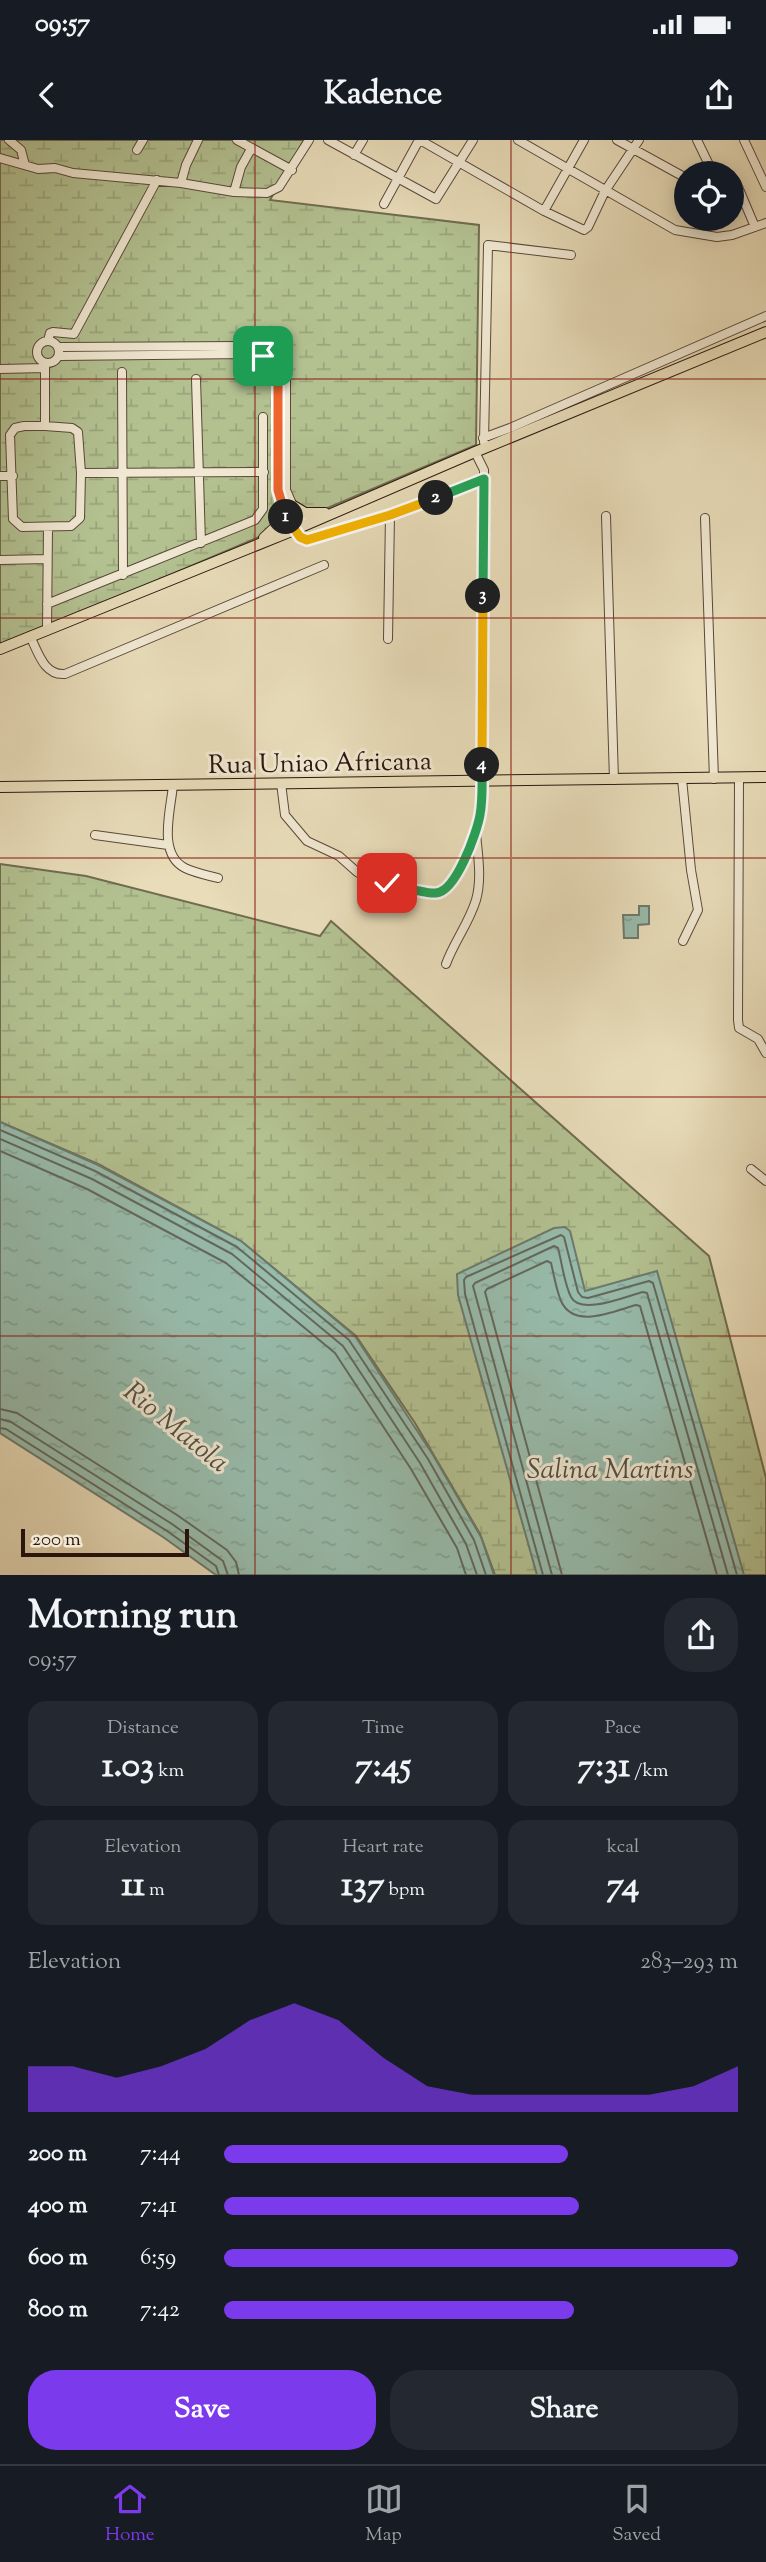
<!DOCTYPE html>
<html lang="en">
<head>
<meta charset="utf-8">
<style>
  body { margin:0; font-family:"Sorts Mill Goudy",serif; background:#242831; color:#f1f3f6; height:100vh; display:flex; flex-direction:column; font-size:26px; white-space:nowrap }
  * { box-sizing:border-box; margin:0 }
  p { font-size:23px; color:#9ea1a6 }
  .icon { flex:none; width:38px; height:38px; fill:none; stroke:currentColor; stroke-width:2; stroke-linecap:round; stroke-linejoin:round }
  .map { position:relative; height:1435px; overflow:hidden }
  .panel { display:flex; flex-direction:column; background:#171b24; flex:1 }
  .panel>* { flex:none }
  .buttons { position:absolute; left:674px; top:21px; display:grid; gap:14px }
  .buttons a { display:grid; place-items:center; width:70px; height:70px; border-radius:50%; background:#171b24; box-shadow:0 4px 18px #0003; font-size:35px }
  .scale { position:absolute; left:21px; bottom:18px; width:168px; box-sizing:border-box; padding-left:7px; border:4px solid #2b160e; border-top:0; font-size:19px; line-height:24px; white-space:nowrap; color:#2b160e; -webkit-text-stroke:5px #f0e8d2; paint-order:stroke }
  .pin { position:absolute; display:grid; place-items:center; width:60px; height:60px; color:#fff; margin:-30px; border-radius:14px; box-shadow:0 4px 10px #0006 }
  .km { position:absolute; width:35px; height:35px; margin:-18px; border-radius:50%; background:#222; color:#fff; font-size:19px; line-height:35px; text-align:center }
  .round { display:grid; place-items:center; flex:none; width:74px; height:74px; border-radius:28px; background:#242831 }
  .head { display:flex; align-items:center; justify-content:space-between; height:119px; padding:0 28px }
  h1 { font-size:38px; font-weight:800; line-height:52px }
  .metrics { display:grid; grid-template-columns:repeat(3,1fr); gap:10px; height:119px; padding:7px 28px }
  .metrics div { display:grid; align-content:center; border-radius:18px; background:#242831; text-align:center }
  .metrics b { font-size:35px; font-weight:800 }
  .metrics small { font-size:19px; font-weight:400 }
  .metrics p { font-size:19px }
  .chart { height:196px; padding:14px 28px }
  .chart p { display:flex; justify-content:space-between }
  .chart svg { width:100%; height:126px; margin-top:7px; fill:#7c3aed; opacity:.7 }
  .cta { display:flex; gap:14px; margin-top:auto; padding:14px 28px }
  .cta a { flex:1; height:80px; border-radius:28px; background:#7c3aed; color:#fff; font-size:28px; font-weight:800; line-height:80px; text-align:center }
  .cta a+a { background:#242831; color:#f1f3f6 }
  ul { padding:0 28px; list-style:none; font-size:23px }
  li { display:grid; grid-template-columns:112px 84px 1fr; align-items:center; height:52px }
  li i { height:18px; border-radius:9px; background:#7c3aed }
  .status { display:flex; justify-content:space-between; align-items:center; height:49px; padding:0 35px; background:#171b24; direction:ltr }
  .status svg { height:19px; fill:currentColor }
  header { display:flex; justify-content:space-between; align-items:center; height:91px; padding:0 28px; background:#171b24; font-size:32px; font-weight:800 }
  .tabs { display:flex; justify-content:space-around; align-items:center; height:98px; border-top:2px solid #363941; background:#171b24; font-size:19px; color:#9ea1a6 }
  .tabs a { display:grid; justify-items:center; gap:4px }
  .tabs .selected { color:#7c3aed }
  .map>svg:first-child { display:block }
  .wetland { fill:url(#wetland-marsh); stroke:#6f6c50; stroke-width:2 }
  .water { fill:url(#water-ripples); stroke:#6c7a6d; stroke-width:2 }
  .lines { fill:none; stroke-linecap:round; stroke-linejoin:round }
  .shore { stroke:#62695d; stroke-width:2 }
  .minor-casing { stroke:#5a4839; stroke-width:10 }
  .major-casing { stroke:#2b160e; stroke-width:12 }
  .minor { stroke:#f0e8d2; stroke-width:8 }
  .major { stroke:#e8dcb9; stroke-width:10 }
  .split-1-casing { stroke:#fff; stroke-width:14 }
  .split-2-casing { stroke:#fff; stroke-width:14 }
  .split-3-casing { stroke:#fff; stroke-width:14 }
  .split-4-casing { stroke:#fff; stroke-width:14 }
  .split-5-casing { stroke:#fff; stroke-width:14 }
  .split-1 { stroke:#f0652b; stroke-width:9 }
  .split-2 { stroke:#f5b400; stroke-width:9 }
  .split-3 { stroke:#22a559; stroke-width:9 }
  .split-4 { stroke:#f5b400; stroke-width:9 }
  .split-5 { stroke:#22a559; stroke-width:9 }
  .grid { fill:none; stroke:#8f2418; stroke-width:2; stroke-opacity:0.55 }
  .labels { text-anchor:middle; stroke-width:6; stroke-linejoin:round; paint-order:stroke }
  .street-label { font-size:26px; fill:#2b160e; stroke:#f0e8d2 }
  .water-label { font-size:28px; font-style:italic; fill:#515045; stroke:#f0e8d2 }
</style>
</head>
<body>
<div class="status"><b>09:57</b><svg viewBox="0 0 49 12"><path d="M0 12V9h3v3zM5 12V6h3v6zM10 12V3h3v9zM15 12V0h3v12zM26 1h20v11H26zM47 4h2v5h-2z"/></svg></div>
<header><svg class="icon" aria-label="back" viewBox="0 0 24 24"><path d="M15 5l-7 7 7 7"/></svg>Kadence<svg class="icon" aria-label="share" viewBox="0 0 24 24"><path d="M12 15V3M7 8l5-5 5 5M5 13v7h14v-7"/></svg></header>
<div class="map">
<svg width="766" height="1435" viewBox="0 0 766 1435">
  <defs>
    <pattern id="wetland-marsh" width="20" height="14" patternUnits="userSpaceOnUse" patternTransform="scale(1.75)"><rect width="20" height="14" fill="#b3c191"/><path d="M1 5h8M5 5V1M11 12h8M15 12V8" fill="none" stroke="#9aa57c"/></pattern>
    <pattern id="water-ripples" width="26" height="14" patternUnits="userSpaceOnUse" patternTransform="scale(1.75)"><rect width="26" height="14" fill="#98bcac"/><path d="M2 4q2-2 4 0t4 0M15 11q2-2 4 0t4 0" fill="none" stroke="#83a193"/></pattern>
  </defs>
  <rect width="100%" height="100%" fill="#e8dcb9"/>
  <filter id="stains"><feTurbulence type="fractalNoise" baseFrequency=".00286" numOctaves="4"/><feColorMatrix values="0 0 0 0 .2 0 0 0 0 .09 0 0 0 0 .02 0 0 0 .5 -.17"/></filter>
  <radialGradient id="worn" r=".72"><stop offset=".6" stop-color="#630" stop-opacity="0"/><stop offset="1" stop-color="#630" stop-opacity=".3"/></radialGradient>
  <path class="wetland" d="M 0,0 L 304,0 L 270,60 L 479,85 L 476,305 L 0,507 Z
    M 0,724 L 86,736 L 320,796 L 331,781 L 709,1116 L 766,1338 L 766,1435 L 495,1435 L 480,1394 L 415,1283 L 356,1196 L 241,1101 L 98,1024 L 0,982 Z"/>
  <path class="water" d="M 639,766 L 649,766 L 649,784 L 638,785 L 638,798 L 624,798 L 623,775 L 639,775 Z
    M 0,982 L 98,1025 L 241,1101 L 355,1196 L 433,1315 L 481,1397 L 494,1435 L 216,1435 L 163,1397 L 0,1293 Z
    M 565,1087 L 570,1091 L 585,1151 L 657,1131 L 744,1435 L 537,1435 L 458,1155 L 457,1134 L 554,1088 Z"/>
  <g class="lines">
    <path class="shore" d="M 0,990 L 95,1031 L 237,1107 L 349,1200 L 428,1319 L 474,1400 L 486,1435
      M 0,999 L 92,1039 L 232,1114 L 343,1206 L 420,1323 L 466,1404 L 477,1435
      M 0,1011 L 87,1049 L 226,1123 L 335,1213 L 411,1329 L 457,1408 L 466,1435
      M 0,1269 L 17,1273 L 177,1375 L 227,1410 L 236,1422 L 239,1435
      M 0,1279 L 11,1282 L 172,1384 L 223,1421 L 228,1435
      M 0,1288 L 6,1289 L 167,1391 L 216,1426 L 219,1435
      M 543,1435 L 465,1154 L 464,1140 L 466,1137 L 561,1095 L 564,1097 L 578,1152 L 582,1157 L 588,1158 L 649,1141 L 653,1143 L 737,1435
      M 552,1435 L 473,1146 L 475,1143 L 554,1106 L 558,1108 C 562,1123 564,1143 571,1157 C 581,1176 626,1156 643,1152 L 647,1153 L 728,1435
      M 562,1435 L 485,1152 L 487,1149 L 547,1121 L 551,1123 C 554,1135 556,1149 561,1161 C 574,1190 614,1171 636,1165 L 640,1166 L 717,1435"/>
    <g class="minor-casing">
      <path id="minor" d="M 9,0 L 21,10 L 25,25
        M 237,0 L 292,30
        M 328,0 L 436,59 L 473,0
        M 420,0 L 544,71 L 584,90 L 588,87 L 605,51 L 639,0
        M 518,0 L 675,90 L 717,97 L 732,95 L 766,83
        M 617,0 L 686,38
        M 697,0 L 713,33
        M 744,0 L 766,47
        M 137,10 L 143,0
        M 354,15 L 363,0
        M 0,18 L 38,29 L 55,28 L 73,33 L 181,43 L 234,52 L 267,53 L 279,47 L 309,0
        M 732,37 L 736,42 L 755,87
        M 181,43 L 186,25 L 198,0
        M 234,52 L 241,27 L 251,9
        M 384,64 L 419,0
        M 544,71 L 584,0
        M37 212a11 11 0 1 1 22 0a11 11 0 1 1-22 0Z
        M 48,201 L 50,193 L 53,192 L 74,194 L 157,40
        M 58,207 L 245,206 C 265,209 281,213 286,234 L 286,350 L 296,373 L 308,383
        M 59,216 L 246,214 C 267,217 276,219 279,242 C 279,287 266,369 303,400 L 390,375 L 484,339
        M 45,223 L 45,286 L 24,286 L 15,288 L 10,295 L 13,379 L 22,387 L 71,386 L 80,378 L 81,333 L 78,292 L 72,288 L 45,286
        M 0,229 L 45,228
        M 122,232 L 123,435
        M 196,239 L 201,403
        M 483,298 L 510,288 L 766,176
        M 484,302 L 488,105 L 571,115
        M 81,333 L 264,332
        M 0,336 L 13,336
        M 606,376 L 614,640
        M 705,378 L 714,639
        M 0,420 L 47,419
        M 47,464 L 255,380 L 263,369 L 263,277
        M 47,489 L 48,387
        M 30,496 C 38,512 44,536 65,534 L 324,425
        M 388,499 L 390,375
        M 739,638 L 738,880 L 739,888 L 758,899 L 766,913
        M 682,639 L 691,730 L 698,770 L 683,801
        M 281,643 L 285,675 L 307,701 L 339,716 L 357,732 L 364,736 L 435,753 L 440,753 L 452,742 L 472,701 L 480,673 L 482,642 L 484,330 L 475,312
        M 173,645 C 171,669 157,714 185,728 C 195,733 207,735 218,738
        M 95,695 L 168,705
        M 446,824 C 454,802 469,783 476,760 C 482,739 478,715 476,694
        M 751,1029 L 766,1041"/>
    </g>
    <g class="major-casing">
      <path id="major" d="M 290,364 L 305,373 L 325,373
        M 264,398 L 281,382 L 283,370
        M 0,509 L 294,390 L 475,312 L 766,192
        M 0,647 L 766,637"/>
    </g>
    <use href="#minor" class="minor"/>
    <use href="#major" class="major"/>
  </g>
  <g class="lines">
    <g class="split-1-casing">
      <path id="split-1" d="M 263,216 L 278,230 L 278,350 L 286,377"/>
    </g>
    <g class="split-2-casing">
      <path id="split-2" d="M 286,377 L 300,397 L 307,400 L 390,375 L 436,358"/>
    </g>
    <g class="split-3-casing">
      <path id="split-3" d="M 436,358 L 484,339 L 483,456"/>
    </g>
    <g class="split-4-casing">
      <path id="split-4" d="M 482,625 L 483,456"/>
    </g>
    <g class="split-5-casing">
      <path id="split-5" d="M 387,743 C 400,746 424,754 436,753 C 456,752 477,692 480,675 C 483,659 482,641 482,625"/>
    </g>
    <use href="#split-1" class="split-1"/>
    <use href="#split-2" class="split-2"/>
    <use href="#split-3" class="split-3"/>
    <use href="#split-4" class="split-4"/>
    <use href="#split-5" class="split-5"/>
  </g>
  <path class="grid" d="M 255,0 L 255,1435M 511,0 L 511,1435M 0,239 L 766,239M 0,478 L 766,478M 0,718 L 766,718M 0,957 L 766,957M 0,1196 L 766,1196"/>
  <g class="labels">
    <g class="street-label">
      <text transform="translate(320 622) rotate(-1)" y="9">Rua Uniao Africana</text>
    </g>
    <g class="water-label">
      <text transform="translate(177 1286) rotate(39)" y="10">Rio Matola</text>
      <text x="610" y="1338">Salina Martins</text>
    </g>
  </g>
  <rect width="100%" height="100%" filter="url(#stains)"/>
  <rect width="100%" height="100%" fill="url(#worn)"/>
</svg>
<div class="buttons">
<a><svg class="icon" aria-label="locate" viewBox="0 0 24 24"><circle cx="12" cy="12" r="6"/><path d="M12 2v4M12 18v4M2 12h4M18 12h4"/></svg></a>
</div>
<div class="scale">200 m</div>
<div class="pin" style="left:263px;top:216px;background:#1e9e55"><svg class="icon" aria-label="arrive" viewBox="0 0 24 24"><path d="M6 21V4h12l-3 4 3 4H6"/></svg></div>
<div class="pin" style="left:387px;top:743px;background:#d93025"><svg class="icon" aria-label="check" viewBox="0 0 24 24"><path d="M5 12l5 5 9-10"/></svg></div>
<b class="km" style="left:286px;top:377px">1</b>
<b class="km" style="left:436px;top:358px">2</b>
<b class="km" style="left:483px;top:456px">3</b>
<b class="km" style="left:482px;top:625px">4</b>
</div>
<section class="panel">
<div class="head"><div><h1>Morning run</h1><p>09:57</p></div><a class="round"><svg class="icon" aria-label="share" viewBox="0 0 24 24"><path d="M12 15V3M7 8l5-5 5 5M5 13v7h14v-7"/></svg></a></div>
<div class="metrics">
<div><p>Distance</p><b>1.03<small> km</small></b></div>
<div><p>Time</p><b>7:45</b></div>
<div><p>Pace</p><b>7:31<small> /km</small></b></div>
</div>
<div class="metrics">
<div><p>Elevation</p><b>11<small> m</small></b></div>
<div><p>Heart rate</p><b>137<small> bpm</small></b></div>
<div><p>kcal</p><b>74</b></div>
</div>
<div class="chart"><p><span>Elevation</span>283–293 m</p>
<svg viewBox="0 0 160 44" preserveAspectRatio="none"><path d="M0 44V28L10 28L20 32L30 28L40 22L50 12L60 6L70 12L80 25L90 35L100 38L110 38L120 38L130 38L140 38L150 35L160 28V44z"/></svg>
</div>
<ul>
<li><b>200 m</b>7:44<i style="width:67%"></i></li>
<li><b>400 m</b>7:41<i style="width:69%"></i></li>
<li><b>600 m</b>6:59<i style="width:100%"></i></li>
<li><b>800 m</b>7:42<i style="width:68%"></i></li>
</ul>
<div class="cta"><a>Save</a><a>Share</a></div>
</section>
<nav class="tabs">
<a class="selected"><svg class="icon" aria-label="home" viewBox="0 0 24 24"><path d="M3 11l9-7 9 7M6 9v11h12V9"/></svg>Home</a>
<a><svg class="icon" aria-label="map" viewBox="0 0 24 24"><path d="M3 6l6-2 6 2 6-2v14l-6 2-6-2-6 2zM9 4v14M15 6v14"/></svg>Map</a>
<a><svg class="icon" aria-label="saved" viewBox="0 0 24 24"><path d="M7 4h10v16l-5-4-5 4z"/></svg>Saved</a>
</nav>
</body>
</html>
